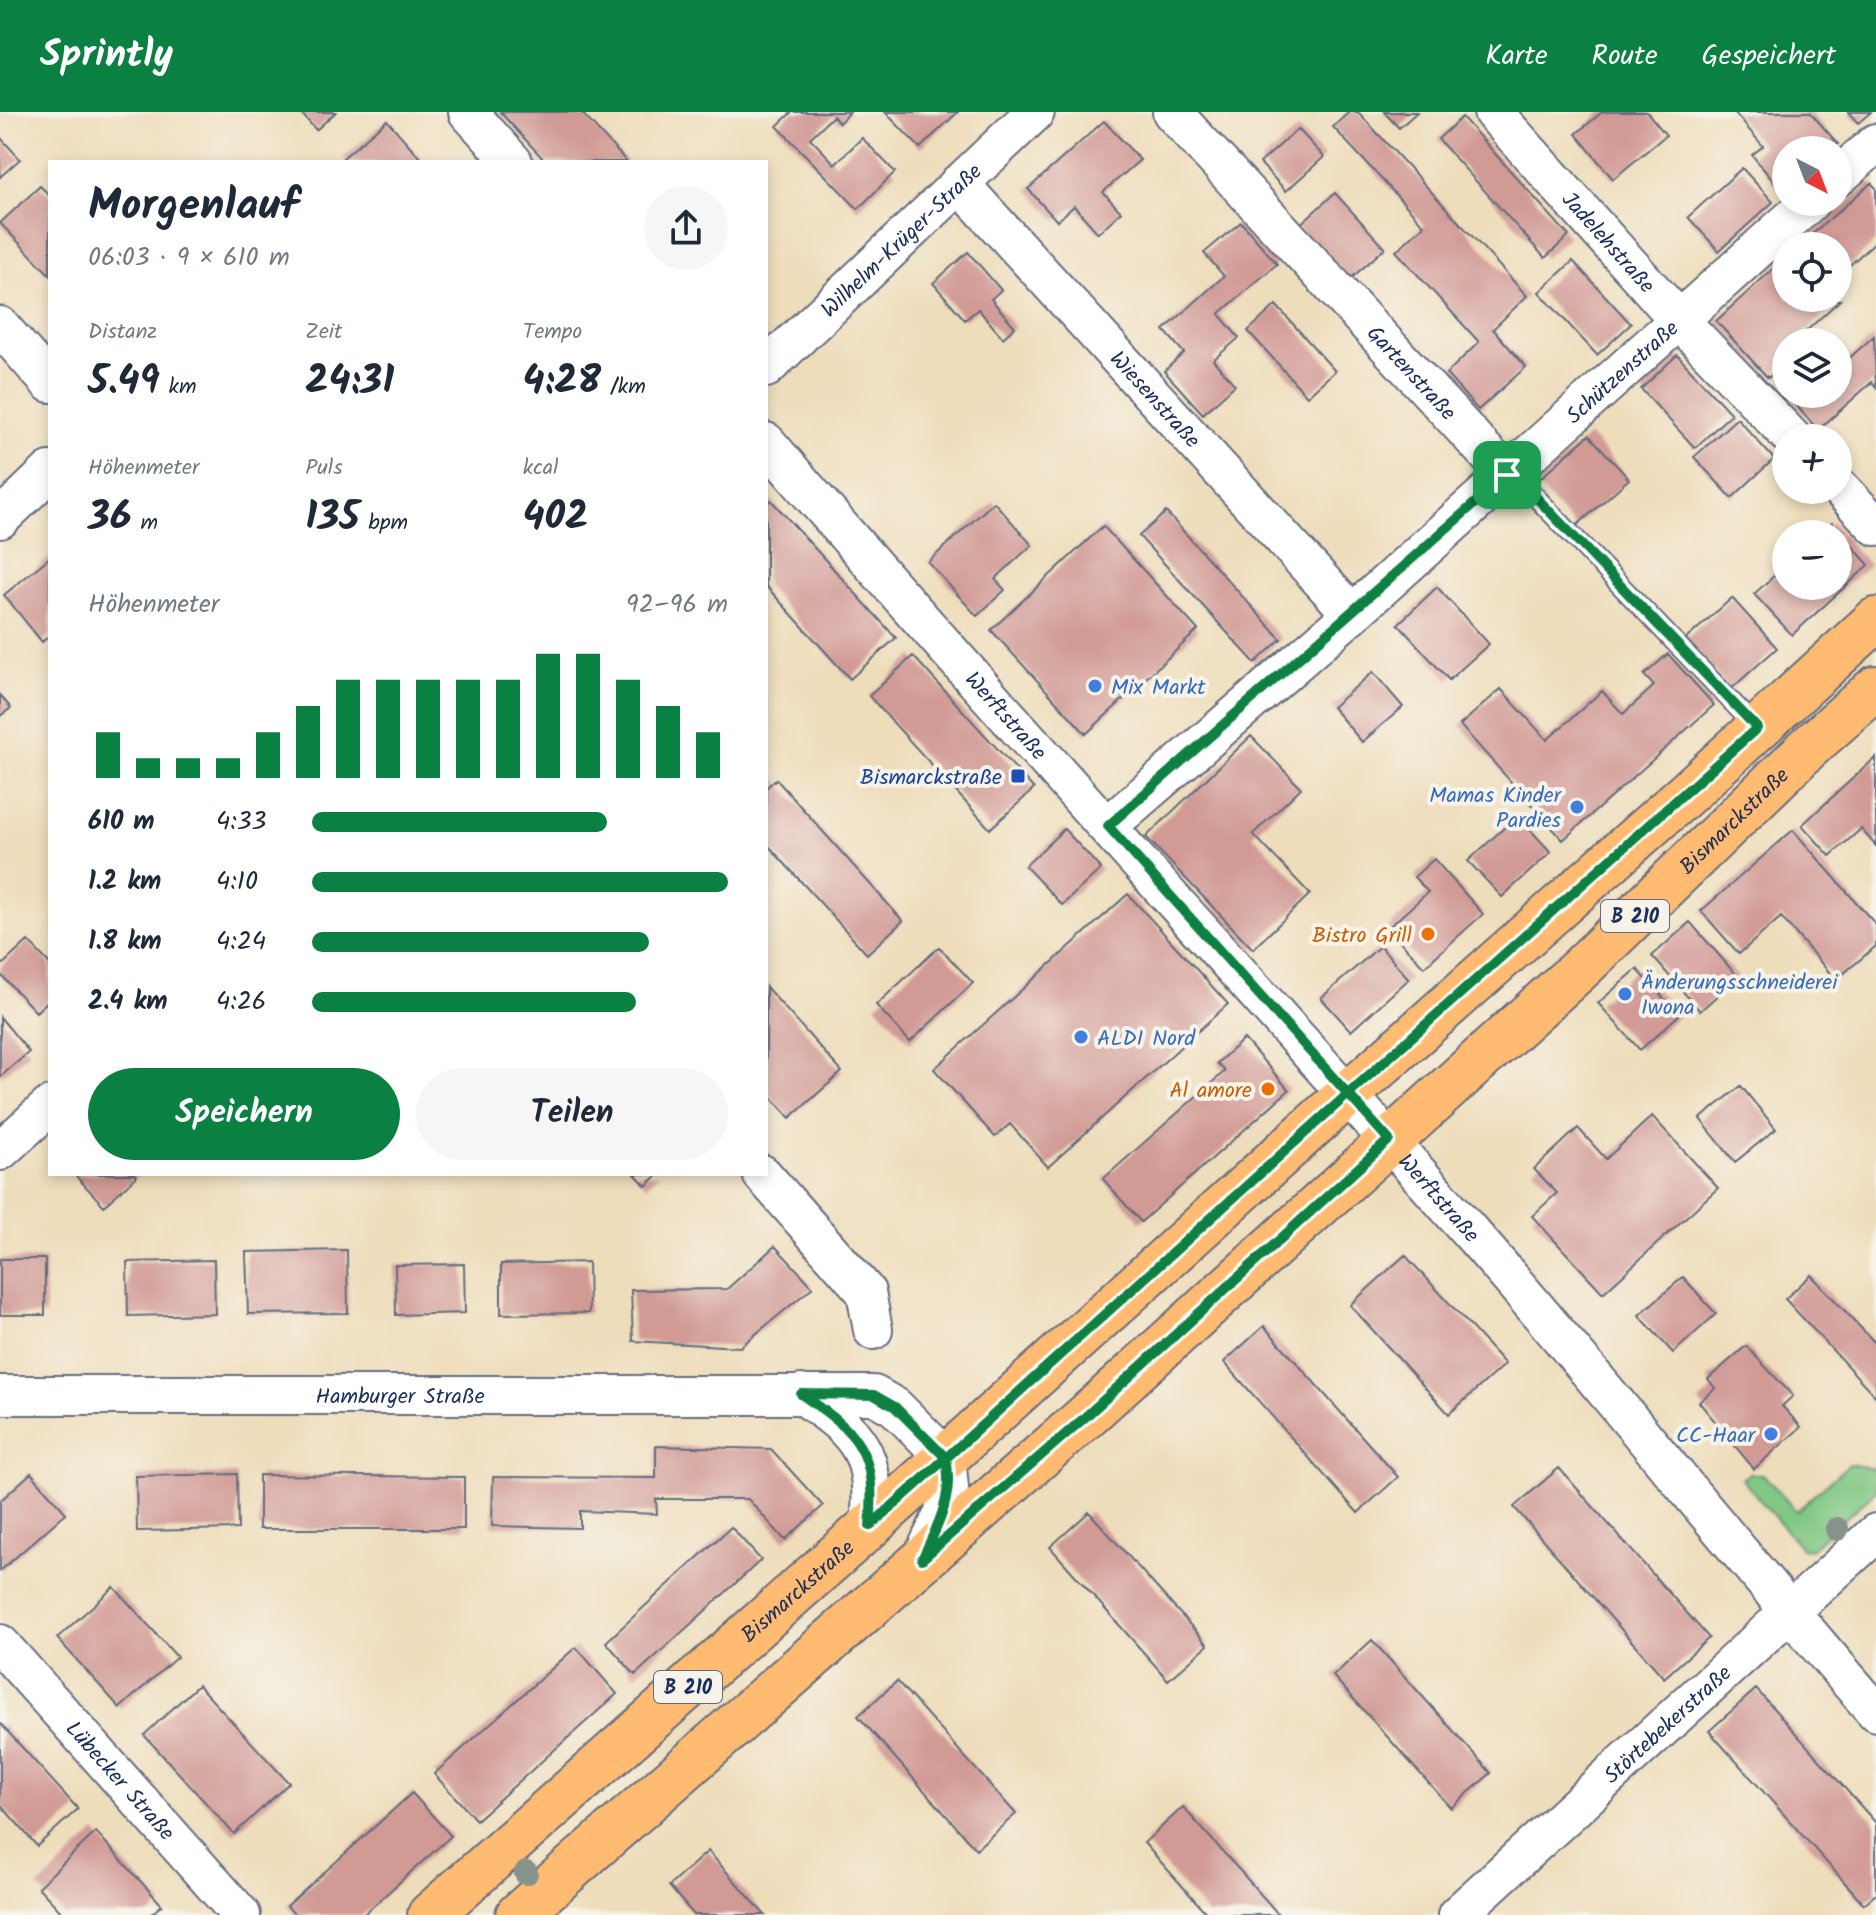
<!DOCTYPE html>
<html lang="de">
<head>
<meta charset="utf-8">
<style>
  body { margin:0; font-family:Kalam,sans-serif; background:#f6f6f7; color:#1f2937; height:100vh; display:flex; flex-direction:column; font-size:30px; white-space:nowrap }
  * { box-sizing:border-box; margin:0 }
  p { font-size:26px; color:#747a83 }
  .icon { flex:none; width:44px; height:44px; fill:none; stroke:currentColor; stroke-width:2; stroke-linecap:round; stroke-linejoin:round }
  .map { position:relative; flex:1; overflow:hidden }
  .panel { position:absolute; left:48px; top:48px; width:720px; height:1016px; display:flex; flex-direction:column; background:#fff; border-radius:0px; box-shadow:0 4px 12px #0003 }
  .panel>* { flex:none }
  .needle { width:52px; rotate:138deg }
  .buttons { position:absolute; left:1772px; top:24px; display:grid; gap:16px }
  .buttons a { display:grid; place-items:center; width:80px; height:80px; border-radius:50%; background:#fff; box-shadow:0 4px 12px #0003; font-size:40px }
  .pin { position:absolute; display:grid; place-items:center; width:68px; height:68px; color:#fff; margin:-34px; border-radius:16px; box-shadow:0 4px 12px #0006 }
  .round { display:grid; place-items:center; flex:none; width:84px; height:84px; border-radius:42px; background:#f6f6f7 }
  .summary { display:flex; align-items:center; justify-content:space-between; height:136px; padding:0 40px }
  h1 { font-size:44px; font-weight:600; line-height:60px }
  .stats { display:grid; grid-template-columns:repeat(3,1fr); gap:12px; height:136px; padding:8px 40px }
  .stats div { display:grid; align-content:center }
  .stats b { font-size:40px; font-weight:600 }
  .stats small { font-size:22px; font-weight:400 }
  .stats p { font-size:22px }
  .chart { height:224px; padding:16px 40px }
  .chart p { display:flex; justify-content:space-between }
  .chart svg { width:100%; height:144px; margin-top:8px; stroke:#0b8043; stroke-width:6 }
  .primary-button { display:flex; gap:16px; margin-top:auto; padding:16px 40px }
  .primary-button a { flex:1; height:92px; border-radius:48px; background:#0b8043; color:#fff; font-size:32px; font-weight:600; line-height:92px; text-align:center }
  .primary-button a+a { background:#f6f6f7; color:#1f2937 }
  ul { padding:0 40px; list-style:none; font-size:26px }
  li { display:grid; grid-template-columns:128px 96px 1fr; align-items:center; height:60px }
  li i { height:20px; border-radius:10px; background:#0b8043 }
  header { display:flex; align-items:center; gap:48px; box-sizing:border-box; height:112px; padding:0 40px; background:#0b8043; color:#fff }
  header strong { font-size:38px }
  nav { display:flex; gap:44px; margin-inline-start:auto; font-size:28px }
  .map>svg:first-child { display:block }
  .green { fill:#81c884; stroke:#4e7c71; stroke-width:2 }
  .building { fill:#d19a95 }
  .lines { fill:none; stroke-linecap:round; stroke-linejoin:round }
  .lane-casing { stroke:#656c7f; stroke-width:22 }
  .street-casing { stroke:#656c7f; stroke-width:42 }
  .primary-casing { stroke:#656c7f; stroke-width:48 }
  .lane { stroke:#fff; stroke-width:18 }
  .street { stroke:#fff; stroke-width:38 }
  .primary { stroke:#ffbb71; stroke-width:44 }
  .tree { fill:#88928d }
  .route-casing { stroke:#fff; stroke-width:16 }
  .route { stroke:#0b8043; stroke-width:10 }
  .shop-dot { fill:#3f7fe0; stroke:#f7f3e8; stroke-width:3 }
  .transit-dot { fill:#1a4fb4; stroke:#f7f3e8; stroke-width:3 }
  .food-dot { fill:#e8710a; stroke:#f7f3e8; stroke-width:3 }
  .labels { text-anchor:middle; stroke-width:8; stroke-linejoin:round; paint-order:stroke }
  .shield { fill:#f7f3e8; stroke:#5d6a87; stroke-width:2 }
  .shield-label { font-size:20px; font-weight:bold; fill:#1b2f5e }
  .street-label { font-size:22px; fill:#1b2f5e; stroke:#f7f3e8 }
  .shop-label { font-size:22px; fill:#366cbe; stroke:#f7f3e8; text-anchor:start }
  .transit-label { font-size:22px; fill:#164399; stroke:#f7f3e8; text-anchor:end }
  .food-label { font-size:22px; fill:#c56008; stroke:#f7f3e8; text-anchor:end }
</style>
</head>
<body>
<header>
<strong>Sprintly</strong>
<nav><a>Karte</a><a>Route</a><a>Gespeichert</a></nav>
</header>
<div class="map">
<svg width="1876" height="1803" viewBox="0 0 1876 1803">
  <rect width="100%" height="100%" fill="#f7f3e8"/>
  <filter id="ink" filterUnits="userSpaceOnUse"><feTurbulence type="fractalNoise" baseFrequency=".0125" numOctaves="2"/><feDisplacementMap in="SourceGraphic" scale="16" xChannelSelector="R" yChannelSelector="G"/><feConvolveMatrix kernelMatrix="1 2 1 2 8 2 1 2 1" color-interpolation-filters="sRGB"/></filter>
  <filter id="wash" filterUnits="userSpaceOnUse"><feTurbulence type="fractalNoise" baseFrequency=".006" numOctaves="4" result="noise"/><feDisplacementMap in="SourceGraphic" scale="32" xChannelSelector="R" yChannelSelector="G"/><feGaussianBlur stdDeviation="1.8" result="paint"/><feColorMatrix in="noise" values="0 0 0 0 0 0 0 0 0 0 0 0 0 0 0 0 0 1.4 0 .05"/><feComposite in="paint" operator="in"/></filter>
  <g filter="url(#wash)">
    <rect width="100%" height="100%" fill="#edb"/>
    <path class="green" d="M 1849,1352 L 1876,1357 L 1876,1379 L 1810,1437 L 1801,1436 L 1742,1367 L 1749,1362 L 1763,1362 L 1796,1399 Z"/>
    <g id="blocks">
      <path class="building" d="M 300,0 L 336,0 L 316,18 Z
        M 500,0 L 581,0 L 627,50 L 546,50 Z
        M 792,0 L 850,0 L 839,11 L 833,4 L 810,26 L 835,52 L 862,26 L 895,60 L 858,97 L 777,14 Z
        M 885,0 L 958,0 L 920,36 Z
        M 1349,0 L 1358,0 L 1527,184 L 1493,217 L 1526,255 L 1478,298 L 1446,262 L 1479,230 L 1396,139 L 1424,113 L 1333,15 Z
        M 1384,0 L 1417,0 L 1399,16 Z
        M 1602,0 L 1647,0 L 1666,23 L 1613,67 L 1576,22 Z
        M 1734,0 L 1810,0 L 1838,32 L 1831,38 L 1786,38 L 1786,77 L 1782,80 L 1752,43 L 1763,34 Z
        M 1848,0 L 1871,0 L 1858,11 Z
        M 1462,5 L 1569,124 L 1545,146 L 1438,27 Z
        M 387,8 L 424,50 L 347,50 L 343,46 Z
        M 1104,9 L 1140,48 L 1103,80 L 1121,100 L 1098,121 L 1074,94 L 1057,109 L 1028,77 Z
        M 1298,17 L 1324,45 L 1286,79 L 1260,51 Z
        M 0,25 L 20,47 L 0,65 Z
        M 1742,56 L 1773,90 L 1719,139 L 1688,105 Z
        M 1871,71 L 1876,76 L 1876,129 L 1841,161 L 1838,158 L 1838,134 L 1817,134 L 1809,125 Z
        M 40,74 L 50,84 L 50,163 L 0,111 Z
        M 1335,81 L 1385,136 L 1347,170 L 1297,115 Z
        M 1241,110 L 1277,152 L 1219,202 L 1239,226 L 1213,248 L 1235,273 L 1203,302 L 1164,259 L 1184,241 L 1164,218 L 1224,164 L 1204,141 Z
        M 968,140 L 1001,178 L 991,187 L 1015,215 L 1003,226 L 978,197 L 965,208 L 933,171 Z
        M 1786,145 L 1786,186 L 1840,188 L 1803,222 L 1811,230 L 1786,230 L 1786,250 L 1768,266 L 1716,209 Z
        M 1573,149 L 1631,212 L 1597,243 L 1539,180 Z
        M 1276,193 L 1335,259 L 1307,284 L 1248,219 Z
        M 1874,224 L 1876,275 L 1872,270 L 1818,318 L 1786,282 L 1838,282 L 1838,256 Z
        M 1677,243 L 1731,302 L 1695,336 L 1641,277 Z
        M 1737,306 L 1774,347 L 1732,386 L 1694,345 Z
        M 1589,323 L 1629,367 L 1575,415 L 1535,371 Z
        M 771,388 L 896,526 L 850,567 L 766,474 L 766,392 Z
        M 994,390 L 1032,433 L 995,467 L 1005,478 L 977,504 L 928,450 Z
        M 1166,400 L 1281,527 L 1255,551 L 1139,424 Z
        M 1832,411 L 1869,453 L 1792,523 L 1754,482 L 1786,453 L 1786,474 L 1838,474 L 1838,422 L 1820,422 Z
        M 1103,414 L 1198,518 L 1086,622 L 991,518 Z
        M 50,445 L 50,523 L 42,530 L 4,483 Z
        M 1437,475 L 1489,532 L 1449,568 L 1398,512 Z
        M 1732,486 L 1777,536 L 1730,578 L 1686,527 Z
        M 1668,542 L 1714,593 L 1563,728 L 1460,613 L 1501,577 L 1547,628 L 1602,579 L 1623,602 L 1654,574 L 1644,563 Z
        M 913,544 L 1034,677 L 990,717 L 869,584 Z
        M 1373,560 L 1403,595 L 1362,630 L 1332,595 Z
        M 0,583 L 11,596 L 0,604 Z
        M 1251,624 L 1301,676 L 1253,722 L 1310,782 L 1253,837 L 1146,725 Z
        M 1876,645 L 1876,734 L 1861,717 L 1830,744 L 1802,713 Z
        M 776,667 L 903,809 L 867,842 L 766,731 L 766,676 Z
        M 1517,704 L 1551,740 L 1502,785 L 1468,749 Z
        M 1064,717 L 1101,757 L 1062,793 L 1025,754 Z
        M 1793,718 L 1876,813 L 1876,834 L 1836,868 L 1781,805 L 1739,842 L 1701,799 Z
        M 1434,747 L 1483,802 L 1424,855 L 1388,816 L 1428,780 L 1414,765 Z
        M 1128,782 L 1228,892 L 1048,1055 L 1010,1012 L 995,1025 L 934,957 Z
        M 1690,810 L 1738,865 L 1700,899 L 1652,844 Z
        M 28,829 L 50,852 L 50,887 L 36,900 L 0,862 L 0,855 Z
        M 1380,834 L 1409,867 L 1351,919 L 1321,886 Z
        M 939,835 L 973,871 L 910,930 L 876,893 Z
        M 1637,857 L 1679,903 L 1640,938 L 1598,891 Z
        M 766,875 L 842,960 L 790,1006 L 766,979 Z
        M 0,905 L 29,940 L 0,965 Z
        M 1244,927 L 1289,978 L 1141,1110 L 1103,1067 L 1225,959 L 1217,951 Z
        M 1741,974 L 1776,1017 L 1735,1050 L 1700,1007 Z
        M 1652,1004 L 1718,1076 L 1603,1181 L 1532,1104 L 1557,1081 L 1534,1057 L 1578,1016 L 1606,1047 Z
        M 74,1062 L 135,1062 L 137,1064 L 104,1094 Z
        M 635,1062 L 659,1062 L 646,1074 Z
        M 775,1134 L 813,1175 L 740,1235 L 633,1229 L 631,1178 L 727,1177 Z
        M 347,1138 L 348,1201 L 248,1202 L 246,1140 Z
        M 1405,1143 L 1505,1252 L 1449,1302 L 1350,1193 Z
        M 0,1147 L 45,1147 L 45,1203 L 0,1203 Z
        M 214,1148 L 215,1202 L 128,1204 L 127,1150 Z
        M 588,1150 L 589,1201 L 501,1202 L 501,1152 Z
        M 464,1152 L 465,1201 L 396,1203 L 395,1153 Z
        M 1811,1163 L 1876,1232 L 1876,1285 L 1785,1187 Z
        M 1683,1165 L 1716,1202 L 1673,1241 L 1639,1203 Z
        M 1264,1214 L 1398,1365 L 1358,1401 L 1224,1250 Z
        M 1746,1234 L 1793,1284 L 1782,1294 L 1801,1315 L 1754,1357 L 1699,1290 L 1715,1276 L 1708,1267 Z
        M 656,1334 L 771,1337 L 823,1394 L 785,1428 L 748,1387 L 656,1387 L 657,1402 L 580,1399 L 580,1416 L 492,1414 L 493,1365 L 656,1366 Z
        M 1559,1356 L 1709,1526 L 1664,1566 L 1514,1395 Z
        M 31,1361 L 66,1401 L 0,1459 L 0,1389 Z
        M 237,1362 L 238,1417 L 137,1419 L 136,1364 Z
        M 259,1363 L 464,1365 L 464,1417 L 259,1417 Z
        M 1089,1400 L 1208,1533 L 1168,1568 L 1050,1435 Z
        M 731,1415 L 761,1448 L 635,1563 L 606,1530 Z
        M 114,1475 L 177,1545 L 120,1596 L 57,1526 Z
        M 1372,1528 L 1491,1661 L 1451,1696 L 1333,1564 Z
        M 576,1535 L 617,1582 L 476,1708 L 434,1662 Z
        M 897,1569 L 1016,1702 L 976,1737 L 858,1604 Z
        M 198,1573 L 289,1671 L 234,1722 L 144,1623 Z
        M 1756,1577 L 1876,1711 L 1876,1782 L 1864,1792 L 1709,1619 Z
        M 0,1611 L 78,1697 L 37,1734 L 0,1692 Z
        M 412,1681 L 451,1724 L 363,1803 L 295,1803 L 287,1794 Z
        M 1183,1695 L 1241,1760 L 1279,1803 L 1208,1803 L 1144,1731 Z
        M 96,1720 L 162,1793 L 150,1803 L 64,1803 L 38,1775 Z
        M 708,1739 L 765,1803 L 694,1803 L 669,1774 Z"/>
    </g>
  </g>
  <g filter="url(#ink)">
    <use href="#blocks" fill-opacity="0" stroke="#656c7f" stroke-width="2"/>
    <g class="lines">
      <g class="lane-casing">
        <path id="lane" d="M 1507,363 L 1530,379 L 1757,616"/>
      </g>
      <g class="street-casing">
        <g id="street">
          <path d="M 468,0 L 513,50"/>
          <path id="s1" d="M 1172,0 L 1507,363"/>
          <path id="s2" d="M 1493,0 L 1678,207 L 1792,326"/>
          <path d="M 1838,65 L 1876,31"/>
          <path id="s3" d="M 959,71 L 1352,502"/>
          <path d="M 0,214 L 50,271"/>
          <path id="s4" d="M 766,256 L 1035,0"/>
          <path id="s5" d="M 766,330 C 997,598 1237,856 1471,1121 C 1609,1278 1738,1443 1876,1600"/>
          <path d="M 1838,374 L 1876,414"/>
          <path d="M 0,407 L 50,359"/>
          <path id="s6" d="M 1108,714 L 1352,502 L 1810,90"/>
          <path d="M 0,1039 L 50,994"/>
          <path d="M 762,1062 L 866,1180 L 873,1218"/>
          <path d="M 801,1282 C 860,1322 877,1341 870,1414"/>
          <path id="s7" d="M 0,1283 L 874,1283 L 895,1295 L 946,1346 L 949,1376 L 944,1401 L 922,1447"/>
          <path id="s8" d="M 0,1532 L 241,1803"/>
          <path id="s9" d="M 1457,1803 L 1876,1421"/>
        </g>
      </g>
      <g class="primary-casing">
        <g id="primary">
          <path id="s10" d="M 430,1803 L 870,1414 L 1348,982 L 1686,682 L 1876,508"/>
          <path id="s11" d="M 518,1803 L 1083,1307 L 1583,854 L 1808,636 L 1876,576"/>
        </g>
      </g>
      <use href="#lane" class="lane"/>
      <use href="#street" class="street"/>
      <use href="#primary" class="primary"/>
    </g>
    <g class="tree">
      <circle cx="1837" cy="1417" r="12"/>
      <circle cx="526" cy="1761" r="12"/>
    </g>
  </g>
  <g class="lines" filter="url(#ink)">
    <g class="route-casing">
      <path id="route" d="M 1507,363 L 1108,714 L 1348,982 L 946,1346 L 895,1295 L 874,1283 L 801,1282 C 860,1322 877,1340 870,1414 L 946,1346 C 954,1384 938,1414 922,1447 L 1083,1307 L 1389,1028 L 1348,982 L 1757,616 L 1530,379 L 1507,363"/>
    </g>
    <use href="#route" class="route"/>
  </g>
  <g class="shop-dot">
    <circle cx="1095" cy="574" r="8"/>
    <circle cx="1577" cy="695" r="8"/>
    <circle cx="1625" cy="882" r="8"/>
    <circle cx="1081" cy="925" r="8"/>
    <circle cx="1771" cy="1322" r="8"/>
  </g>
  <rect class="transit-dot" x="1010" y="656" width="16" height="16" rx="4"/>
  <g class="food-dot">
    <circle cx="1428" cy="822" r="8"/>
    <circle cx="1268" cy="977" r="8"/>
  </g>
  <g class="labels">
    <g class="shield">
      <rect x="1601" y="788" width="68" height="32" rx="6"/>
      <rect x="654" y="1559" width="68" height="32" rx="6"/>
    </g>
    <g class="shield-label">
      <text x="1635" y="811">B 210</text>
      <text x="688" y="1582">B 210</text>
    </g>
    <g class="street-label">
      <text dy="8" stroke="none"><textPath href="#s4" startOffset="186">Wilhelm-Krüger-Straße</textPath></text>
      <text dy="8" stroke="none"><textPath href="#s2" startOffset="174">Jadelehstraße</textPath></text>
      <text dy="8" stroke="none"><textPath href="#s1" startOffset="354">Gartenstraße</textPath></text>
      <text dy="8" stroke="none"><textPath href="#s6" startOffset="686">Schützenstraße</textPath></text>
      <text dy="8" stroke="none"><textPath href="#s3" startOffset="292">Wiesenstraße</textPath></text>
      <text dy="8" stroke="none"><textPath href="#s5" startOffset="364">Werftstraße</textPath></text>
      <text dy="8" stroke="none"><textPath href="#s11" startOffset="1636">Bismarckstraße</textPath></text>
      <text dy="8" stroke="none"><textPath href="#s5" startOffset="1012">Werftstraße</textPath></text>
      <text dy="8" stroke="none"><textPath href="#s7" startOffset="400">Hamburger Straße</textPath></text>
      <text dy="8" stroke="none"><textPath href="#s10" startOffset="490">Bismarckstraße</textPath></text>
      <text dy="8" stroke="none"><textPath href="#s9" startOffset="284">Störtebekerstraße</textPath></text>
      <text dy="8" stroke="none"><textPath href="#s8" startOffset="182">Lübecker Straße</textPath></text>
    </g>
    <g class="shop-label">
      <text x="1111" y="582">Mix Markt</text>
      <text x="1561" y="690" text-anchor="end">Mamas Kinder<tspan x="1561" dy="25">Pardies</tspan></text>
      <text x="1641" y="877">Änderungsschneiderei<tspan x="1641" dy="25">Iwona</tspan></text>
      <text x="1097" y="933">ALDI Nord</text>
      <text x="1755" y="1330" text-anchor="end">CC-Haar</text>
    </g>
    <g class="transit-label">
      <text x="1002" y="672">Bismarckstraße</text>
    </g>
    <g class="food-label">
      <text x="1412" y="830">Bistro Grill</text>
      <text x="1252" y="985">Al amore</text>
    </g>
  </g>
</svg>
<div class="buttons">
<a><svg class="needle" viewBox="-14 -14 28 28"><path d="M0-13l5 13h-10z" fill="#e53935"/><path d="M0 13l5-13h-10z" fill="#747a83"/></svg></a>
<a><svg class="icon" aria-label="locate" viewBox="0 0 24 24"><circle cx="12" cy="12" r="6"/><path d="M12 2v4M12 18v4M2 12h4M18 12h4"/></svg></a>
<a><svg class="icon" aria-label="layers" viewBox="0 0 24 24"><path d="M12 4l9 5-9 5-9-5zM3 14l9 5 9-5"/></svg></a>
<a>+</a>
<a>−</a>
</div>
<div class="pin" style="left:1507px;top:363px;background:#1e9e55"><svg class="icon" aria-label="arrive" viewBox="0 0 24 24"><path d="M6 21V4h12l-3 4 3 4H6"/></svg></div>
<section class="panel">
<div class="summary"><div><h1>Morgenlauf</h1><p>06:03 · 9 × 610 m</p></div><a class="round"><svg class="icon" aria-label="share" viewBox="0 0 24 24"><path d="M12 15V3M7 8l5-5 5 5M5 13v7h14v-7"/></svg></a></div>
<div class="stats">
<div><p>Distanz</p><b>5.49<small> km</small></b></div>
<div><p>Zeit</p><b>24:31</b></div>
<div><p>Tempo</p><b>4:28<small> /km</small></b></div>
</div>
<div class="stats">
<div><p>Höhenmeter</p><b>36<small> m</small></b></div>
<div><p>Puls</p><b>135<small> bpm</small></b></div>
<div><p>kcal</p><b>402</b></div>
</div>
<div class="chart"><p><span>Höhenmeter</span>92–96 m</p>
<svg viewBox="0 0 160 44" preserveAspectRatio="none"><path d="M5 44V30M15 44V38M25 44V38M35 44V38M45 44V30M55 44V22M65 44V14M75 44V14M85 44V14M95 44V14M105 44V14M115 44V6M125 44V6M135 44V14M145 44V22M155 44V30"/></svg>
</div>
<ul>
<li><b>610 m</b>4:33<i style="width:71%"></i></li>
<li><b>1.2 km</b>4:10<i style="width:100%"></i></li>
<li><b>1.8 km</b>4:24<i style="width:81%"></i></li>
<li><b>2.4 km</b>4:26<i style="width:78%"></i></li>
</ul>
<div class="primary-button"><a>Speichern</a><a>Teilen</a></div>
</section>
</div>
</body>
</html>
